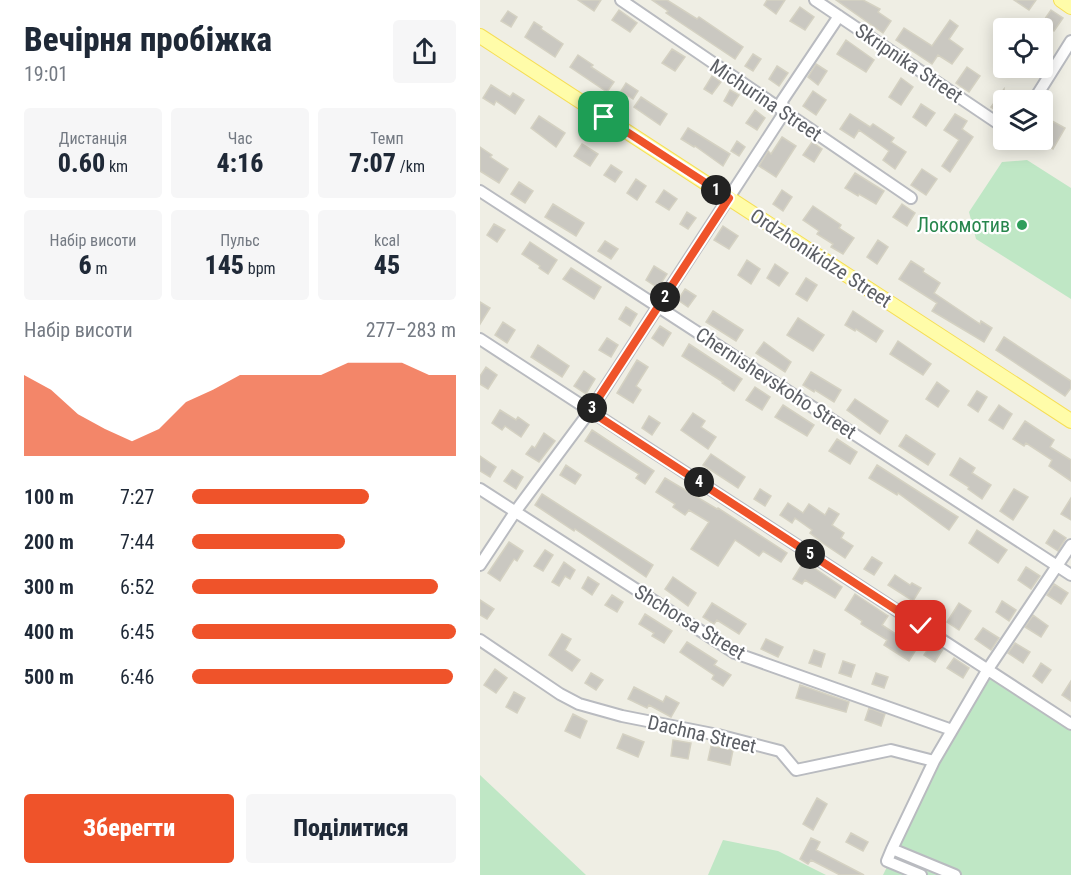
<!DOCTYPE html>
<html lang="uk">
<head>
<meta charset="utf-8">
<style>
  body { margin:0; font-family:"Roboto Condensed",sans-serif; background:#f6f6f7; color:#1f2937; height:100vh; display:flex; flex-direction:column; font-size:22px; white-space:nowrap }
  * { box-sizing:border-box; margin:0 }
  p { font-size:20px; color:#747a83 }
  .icon { flex:none; width:33px; height:33px; fill:none; stroke:currentColor; stroke-width:2; stroke-linecap:round; stroke-linejoin:round }
  .map { position:relative; flex:1; overflow:hidden }
  .side { display:flex; flex-direction:column; background:#fff; width:480px }
  .side>* { flex:none }
  .tools { position:absolute; left:513px; top:18px; display:grid; gap:12px }
  .tools a { display:grid; place-items:center; width:60px; height:60px; border-radius:6px; background:#fff; box-shadow:0 3px 15px #0003; font-size:30px }
  .pin { position:absolute; display:grid; place-items:center; width:51px; height:51px; color:#fff; margin:-26px; border-radius:12px; box-shadow:0 3px 9px #0006 }
  .km { position:absolute; width:30px; height:30px; margin:-15px; border-radius:50%; background:#222; color:#fff; font-size:16px; line-height:30px; text-align:center }
  .round { display:grid; place-items:center; flex:none; width:63px; height:63px; border-radius:6px; background:#f6f6f7 }
  .head { display:flex; align-items:center; justify-content:space-between; height:102px; padding:0 24px }
  h1 { font-size:33px; font-weight:800; line-height:45px }
  .figures { display:grid; grid-template-columns:repeat(3,1fr); gap:9px; height:102px; padding:6px 24px }
  .figures div { display:grid; align-content:center; border-radius:6px; background:#f6f6f7; text-align:center }
  .figures b { font-size:26px; font-weight:800 }
  .figures small { font-size:16px; font-weight:400 }
  .figures p { font-size:16px }
  .chart { height:168px; padding:12px 24px }
  .chart p { display:flex; justify-content:space-between }
  .chart svg { width:100%; height:108px; margin-top:6px; fill:#ef532a; opacity:.7 }
  .button { display:flex; gap:12px; margin-top:auto; padding:12px 24px }
  .button a { flex:1; height:69px; border-radius:6px; background:#ef532a; color:#fff; font-size:24px; font-weight:800; line-height:69px; text-align:center }
  .button a+a { background:#f6f6f7; color:#1f2937 }
  ul { padding:0 24px; list-style:none; font-size:20px }
  li { display:grid; grid-template-columns:96px 72px 1fr; align-items:center; height:45px }
  li i { height:15px; border-radius:8px; background:#ef532a }
  main { display:flex; flex:1; min-height:0 }
  .map>svg:first-child { display:block }
  .green { fill:#bfe7c5 }
  .building { fill:#cac8c1; stroke:#d4d1c2; stroke-width:1.5 }
  .lines { fill:none; stroke-linecap:round; stroke-linejoin:round }
  .minor-casing { stroke:#b9bbc0; stroke-width:14 }
  .major-casing { stroke:#f6de56; stroke-width:16 }
  .minor { stroke:#fff; stroke-width:10 }
  .major { stroke:#fffca9; stroke-width:14 }
  .route-casing { stroke:#fff; stroke-width:12 }
  .route { stroke:#ef532a; stroke-width:8 }
  .leisure-dot { fill:#2e9e5b; stroke:#fff; stroke-width:2 }
  .labels { text-anchor:middle; stroke-width:4.5; stroke-linejoin:round; paint-order:stroke }
  .street-label { font-size:20px; fill:#5c5f65; stroke:#fff }
  .leisure-label { font-size:20px; fill:#27864d; stroke:#fff; text-anchor:end }
</style>
</head>
<body>
<main>
<section class="side">
<div class="head"><div><h1>Вечірня пробіжка</h1><p>19:01</p></div><a class="round"><svg class="icon" aria-label="share" viewBox="0 0 24 24"><path d="M12 15V3M7 8l5-5 5 5M5 13v7h14v-7"/></svg></a></div>
<div class="figures">
<div><p>Дистанція</p><b>0.60<small> km</small></b></div>
<div><p>Час</p><b>4:16</b></div>
<div><p>Темп</p><b>7:07<small> /km</small></b></div>
</div>
<div class="figures">
<div><p>Набір висоти</p><b>6<small> m</small></b></div>
<div><p>Пульс</p><b>145<small> bpm</small></b></div>
<div><p>kcal</p><b>45</b></div>
</div>
<div class="chart"><p><span>Набір висоти</span>277–283 m</p>
<svg viewBox="0 0 160 44" preserveAspectRatio="none"><path d="M0 44V11L10 17L20 27L30 33L40 38L50 33L60 22L70 17L80 11L90 11L100 11L110 11L120 6L130 6L140 6L150 11L160 11V44z"/></svg>
</div>
<ul>
<li><b>100 m</b>7:27<i style="width:67%"></i></li>
<li><b>200 m</b>7:44<i style="width:58%"></i></li>
<li><b>300 m</b>6:52<i style="width:93%"></i></li>
<li><b>400 m</b>6:45<i style="width:100%"></i></li>
<li><b>500 m</b>6:46<i style="width:99%"></i></li>
</ul>
<div class="button"><a>Зберегти</a><a>Поділитися</a></div>
</section>
<div class="map">
<svg width="591" height="875" viewBox="0 0 591 875">
  <rect width="100%" height="100%" fill="#efeee4"/>
  <path class="green" d="M 547,160 L 591,188 L 591,299 L 496,239 L 489,212 L 522,162 Z
    M 511,677 L 591,728 L 591,875 L 403,875 L 455,769 Z
    M 0,775 L 106,875 L 0,875 Z
    M 243,840 L 298,851 L 346,875 L 228,875 Z"/>
  <path class="building" d="M 98,0 L 121,0 L 114,11 Z
    M 172,0 L 187,0 L 217,19 L 219,17 L 263,47 L 255,59 L 186,13 L 188,11 Z
    M 287,0 L 305,0 L 296,14 L 284,5 Z
    M 356,0 L 383,0 L 400,9 L 398,12 L 411,21 L 403,33 Z
    M 534,0 L 556,0 L 549,10 Z
    M 320,7 L 334,17 L 325,30 L 310,21 Z
    M 139,10 L 157,23 L 150,32 L 132,20 Z
    M 571,10 L 583,18 L 574,31 L 562,23 Z
    M 28,11 L 37,17 L 31,27 L 21,21 Z
    M 470,20 L 478,26 L 469,39 L 483,49 L 472,64 L 458,55 L 452,64 L 416,40 L 424,28 L 452,46 Z
    M 54,22 L 62,27 L 61,29 L 83,44 L 75,57 L 45,37 Z
    M 366,40 L 394,60 L 386,72 L 357,54 Z
    M 192,49 L 205,57 L 195,71 L 182,63 Z
    M 273,54 L 281,59 L 273,71 L 265,66 Z
    M 98,55 L 113,65 L 111,67 L 134,82 L 127,92 L 90,67 Z
    M 336,64 L 347,71 L 338,85 L 328,77 Z
    M 297,66 L 308,73 L 299,86 L 289,79 Z
    M 487,67 L 500,76 L 489,92 L 476,83 Z
    M 232,76 L 241,82 L 232,94 L 224,89 Z
    M 421,78 L 433,87 L 421,105 L 409,97 Z
    M 146,83 L 158,91 L 153,99 L 141,91 Z
    M 11,85 L 30,97 L 33,93 L 44,100 L 35,114 L 16,101 L 14,105 L 3,98 Z
    M 524,89 L 524,94 L 532,100 L 524,100 L 524,116 L 511,107 Z
    M 250,90 L 259,95 L 252,106 L 244,101 Z
    M 333,91 L 346,100 L 336,115 L 323,106 Z
    M 161,97 L 187,114 L 180,125 L 154,107 Z
    M 441,104 L 455,113 L 446,126 L 433,117 Z
    M 275,110 L 285,118 L 277,130 L 266,123 Z
    M 370,114 L 390,127 L 393,124 L 414,138 L 411,142 L 426,152 L 415,169 L 403,160 L 409,151 L 379,130 L 374,138 L 360,129 Z
    M 475,114 L 487,121 L 482,129 L 493,137 L 470,172 L 462,166 L 479,140 L 464,130 Z
    M 59,116 L 85,133 L 76,147 L 51,128 Z
    M 572,121 L 585,128 L 573,149 L 560,141 Z
    M 208,128 L 250,154 L 243,166 L 215,146 L 214,147 L 201,139 Z
    M 302,137 L 316,146 L 296,177 L 279,166 L 288,151 L 291,154 Z
    M 257,141 L 265,147 L 259,156 L 251,151 Z
    M 332,142 L 342,149 L 334,162 L 323,155 Z
    M 102,144 L 118,154 L 110,166 L 94,156 Z
    M 0,147 L 12,155 L 10,157 L 28,169 L 19,183 L 0,171 Z
    M 131,165 L 142,172 L 135,182 L 124,175 Z
    M 442,169 L 457,179 L 446,195 L 431,185 Z
    M 375,173 L 404,191 L 396,204 L 379,194 L 378,196 L 365,188 Z
    M 156,179 L 166,186 L 157,200 L 147,193 Z
    M 39,182 L 53,191 L 45,203 L 31,194 Z
    M 184,190 L 197,199 L 189,210 L 176,202 Z
    M 302,190 L 312,197 L 303,211 L 293,204 Z
    M 73,204 L 104,223 L 96,236 L 65,217 Z
    M 422,204 L 435,213 L 427,226 L 413,217 Z
    M 333,206 L 361,225 L 359,228 L 374,238 L 363,254 L 351,247 L 353,244 L 337,234 L 339,231 L 323,220 Z
    M 207,212 L 216,218 L 208,229 L 200,224 Z
    M 14,224 L 25,230 L 17,242 L 7,235 Z
    M 243,226 L 258,236 L 249,249 L 234,240 Z
    M 398,240 L 408,247 L 397,264 L 387,257 Z
    M 125,241 L 138,249 L 131,259 L 118,251 Z
    M 50,242 L 77,260 L 68,274 L 59,268 L 60,266 L 42,254 Z
    M 267,260 L 280,269 L 271,284 L 258,275 Z
    M 431,261 L 444,269 L 443,272 L 460,283 L 454,293 L 500,324 L 501,321 L 512,328 L 504,342 L 452,311 L 457,303 L 419,279 Z
    M 295,264 L 308,273 L 299,286 L 287,278 Z
    M 174,266 L 187,274 L 178,288 L 166,280 Z
    M 91,268 L 121,287 L 114,299 L 83,279 Z
    M 326,278 L 337,285 L 327,301 L 316,294 Z
    M 205,289 L 216,296 L 208,307 L 198,300 Z
    M 0,302 L 10,308 L 0,324 Z
    M 146,307 L 157,314 L 150,326 L 139,319 Z
    M 233,311 L 263,330 L 256,341 L 226,322 Z
    M 373,311 L 403,331 L 396,342 L 376,329 L 375,331 L 365,325 Z
    M 318,318 L 344,335 L 333,351 L 307,335 Z
    M 23,322 L 35,330 L 27,343 L 15,335 Z
    M 180,326 L 191,333 L 183,346 L 172,338 Z
    M 524,337 L 591,381 L 591,388 L 585,396 L 516,350 Z
    M 127,338 L 138,345 L 131,357 L 119,350 Z
    M 418,341 L 451,364 L 443,375 L 410,354 Z
    M 284,342 L 311,362 L 305,372 L 276,353 Z
    M 209,344 L 262,379 L 254,391 L 242,383 L 243,382 L 202,356 Z
    M 58,345 L 89,366 L 82,377 L 51,357 Z
    M 157,360 L 168,367 L 156,386 L 161,390 L 153,403 L 137,393 Z
    M 6,367 L 17,375 L 8,389 L 0,384 L 0,376 Z
    M 104,371 L 115,379 L 106,394 L 94,386 Z
    M 331,372 L 361,390 L 354,402 L 335,390 L 334,392 L 323,385 Z
    M 457,382 L 469,391 L 458,407 L 446,399 Z
    M 275,387 L 290,397 L 282,410 L 266,400 Z
    M 497,391 L 507,397 L 498,412 L 488,405 Z
    M 375,399 L 408,421 L 400,434 L 367,410 Z
    M 303,405 L 334,425 L 327,436 L 295,417 Z
    M 519,405 L 532,414 L 523,429 L 509,420 Z
    M 20,410 L 36,420 L 38,417 L 49,425 L 41,437 L 25,426 L 22,430 L 12,423 Z
    M 213,413 L 225,421 L 221,427 L 236,437 L 228,449 L 201,430 Z
    M 169,416 L 180,423 L 172,435 L 162,428 Z
    M 545,421 L 574,440 L 570,447 L 591,460 L 591,481 L 569,466 L 572,460 L 546,443 L 544,446 L 533,439 Z
    M 112,430 L 174,471 L 165,484 L 156,478 L 159,474 L 105,441 Z
    M 64,433 L 75,441 L 59,462 L 46,454 L 52,446 L 55,448 Z
    M 426,435 L 455,454 L 448,465 L 419,446 Z
    M 357,439 L 377,452 L 370,464 L 349,451 Z
    M 231,454 L 265,477 L 258,488 L 223,465 Z
    M 0,456 L 16,467 L 10,477 L 0,471 Z
    M 480,458 L 495,468 L 492,473 L 511,485 L 502,499 L 488,489 L 489,487 L 470,475 Z
    M 86,465 L 101,475 L 95,484 L 80,475 Z
    M 397,465 L 478,517 L 469,530 L 418,493 L 417,495 L 389,478 Z
    M 32,470 L 43,477 L 36,489 L 24,481 Z
    M 185,478 L 237,509 L 238,508 L 307,553 L 301,562 L 283,551 L 279,556 L 255,540 L 238,566 L 211,549 L 229,522 L 209,510 L 205,515 L 193,507 L 195,504 L 176,492 Z
    M 280,489 L 291,496 L 285,506 L 274,499 Z
    M 534,489 L 548,497 L 533,520 L 520,511 Z
    M 62,494 L 173,565 L 166,577 L 116,543 L 95,529 L 94,531 L 55,505 Z
    M 591,498 L 591,520 L 581,514 Z
    M 308,503 L 323,513 L 329,504 L 345,515 L 349,508 L 359,514 L 352,525 L 364,533 L 361,538 L 373,546 L 365,558 L 344,544 L 330,533 L 332,530 L 315,518 L 312,523 L 300,515 Z
    M 497,530 L 527,550 L 518,563 L 489,543 Z
    M 574,530 L 586,538 L 578,551 L 566,543 Z
    M 29,542 L 43,551 L 37,561 L 34,559 L 20,581 L 8,573 Z
    M 65,550 L 73,555 L 63,571 L 54,566 Z
    M 392,557 L 402,563 L 394,575 L 384,569 Z
    M 324,561 L 362,587 L 355,598 L 325,580 L 322,584 L 313,579 Z
    M 84,562 L 95,570 L 90,579 L 85,576 L 79,586 L 72,582 Z
    M 546,567 L 560,576 L 551,589 L 538,580 Z
    M 415,575 L 430,585 L 432,583 L 441,588 L 433,601 L 408,585 Z
    M 108,577 L 119,584 L 112,595 L 102,588 Z
    M 193,577 L 216,593 L 208,606 L 185,589 Z
    M 574,584 L 588,593 L 581,604 L 567,595 Z
    M 375,594 L 408,616 L 402,625 L 437,648 L 429,661 L 404,645 L 407,640 L 381,624 L 382,621 L 365,610 Z
    M 132,595 L 143,602 L 137,612 L 125,605 Z
    M 0,600 L 14,609 L 7,619 L 0,615 Z
    M 522,601 L 536,610 L 529,621 L 516,612 Z
    M 232,603 L 266,624 L 259,634 L 237,620 L 234,624 L 223,617 Z
    M 479,603 L 491,611 L 479,630 L 467,622 Z
    M 165,614 L 192,631 L 184,643 L 172,636 L 174,633 L 159,624 Z
    M 553,615 L 568,626 L 561,637 L 545,627 Z
    M 503,628 L 519,638 L 511,650 L 495,639 Z
    M 82,634 L 91,639 L 85,650 L 100,660 L 92,671 L 69,655 Z
    M 286,639 L 303,647 L 298,657 L 281,649 Z
    M 207,642 L 237,661 L 234,665 L 251,675 L 243,686 L 232,679 L 234,675 L 200,652 Z
    M 452,643 L 463,649 L 455,662 L 444,655 Z
    M 535,643 L 550,652 L 543,663 L 528,653 Z
    M 334,650 L 345,654 L 341,667 L 329,663 Z
    M 474,658 L 489,668 L 483,678 L 467,668 Z
    M 363,661 L 375,665 L 371,677 L 359,673 Z
    M 561,663 L 571,670 L 562,683 L 553,676 Z
    M 15,669 L 27,678 L 16,693 L 4,685 Z
    M 111,673 L 123,680 L 116,690 L 105,683 Z
    M 396,673 L 408,677 L 404,688 L 392,684 Z
    M 591,681 L 591,701 L 582,695 Z
    M 320,685 L 369,702 L 366,712 L 316,698 Z
    M 154,687 L 183,702 L 186,696 L 199,703 L 191,717 L 169,705 L 167,708 L 148,699 Z
    M 34,692 L 45,698 L 37,713 L 26,707 Z
    M 389,708 L 405,714 L 401,726 L 385,720 Z
    M 93,714 L 107,721 L 100,738 L 85,731 Z
    M 143,734 L 164,742 L 158,757 L 137,748 Z
    M 193,740 L 211,743 L 208,759 L 191,756 Z
    M 231,746 L 253,750 L 250,765 L 228,760 Z
    M 337,798 L 347,804 L 333,830 L 323,824 Z
    M 371,833 L 388,842 L 383,851 L 366,842 Z
    M 331,838 L 340,842 L 336,850 L 384,875 L 360,875 L 331,860 L 328,864 L 320,859 Z"/>
  <g class="lines">
    <g class="minor-casing">
      <path id="minor" d="M 141,0 L 431,198
        M 335,0 L 516,122 L 524,125
        M 554,100 L 591,41
        M 0,191 L 591,575
        M 0,339 L 591,724
        M 0,489 L 255,653 L 472,730
        M 0,565 L 35,512 L 110,411 L 304,113 L 302,101 L 359,16
        M 0,640 L 80,694 L 99,704 L 142,716 L 238,735 L 300,751 L 316,770 L 411,750 L 454,761
        M 412,849 L 475,875
        M 441,875 L 407,861 L 412,849 L 454,761 L 508,669 L 591,545"/>
    </g>
    <g class="major-casing">
      <path id="major" d="M 581,0 L 591,7
        M 0,36 L 591,421"/>
    </g>
    <use href="#minor" class="minor"/>
    <use href="#major" class="major"/>
  </g>
  <g class="lines">
    <g class="route-casing">
      <path id="route" d="M 124,117 L 249,198 L 110,411 L 441,626"/>
    </g>
    <use href="#route" class="route"/>
  </g>
  <circle class="leisure-dot" cx="542" cy="225" r="6"/>
  <g class="labels">
    <g class="street-label">
      <text transform="translate(429 63) rotate(34)" y="7">Skripnika Street</text>
      <text transform="translate(286 100) rotate(34)" y="7">Michurina Street</text>
      <text transform="translate(341 258) rotate(33)" y="7">Ordzhonikidze Street</text>
      <text transform="translate(296 383) rotate(33)" y="7">Chernishevskoho Street</text>
      <text transform="translate(210 622) rotate(31)" y="7">Shchorsa Street</text>
      <text transform="translate(222 734) rotate(13)" y="7">Dachna Street</text>
    </g>
    <g class="leisure-label">
      <text x="530" y="232">Локомотив</text>
    </g>
  </g>
</svg>
<div class="tools">
<a><svg class="icon" aria-label="locate" viewBox="0 0 24 24"><circle cx="12" cy="12" r="6"/><path d="M12 2v4M12 18v4M2 12h4M18 12h4"/></svg></a>
<a><svg class="icon" aria-label="layers" viewBox="0 0 24 24"><path d="M12 4l9 5-9 5-9-5zM3 14l9 5 9-5"/></svg></a>
</div>
<div class="pin" style="left:124px;top:117px;background:#1e9e55"><svg class="icon" aria-label="arrive" viewBox="0 0 24 24"><path d="M6 21V4h12l-3 4 3 4H6"/></svg></div>
<div class="pin" style="left:441px;top:626px;background:#d93025"><svg class="icon" aria-label="check" viewBox="0 0 24 24"><path d="M5 12l5 5 9-10"/></svg></div>
<b class="km" style="left:236px;top:190px">1</b>
<b class="km" style="left:185px;top:297px">2</b>
<b class="km" style="left:112px;top:408px">3</b>
<b class="km" style="left:219px;top:482px">4</b>
<b class="km" style="left:330px;top:554px">5</b>
</div>
</main>
</body>
</html>
